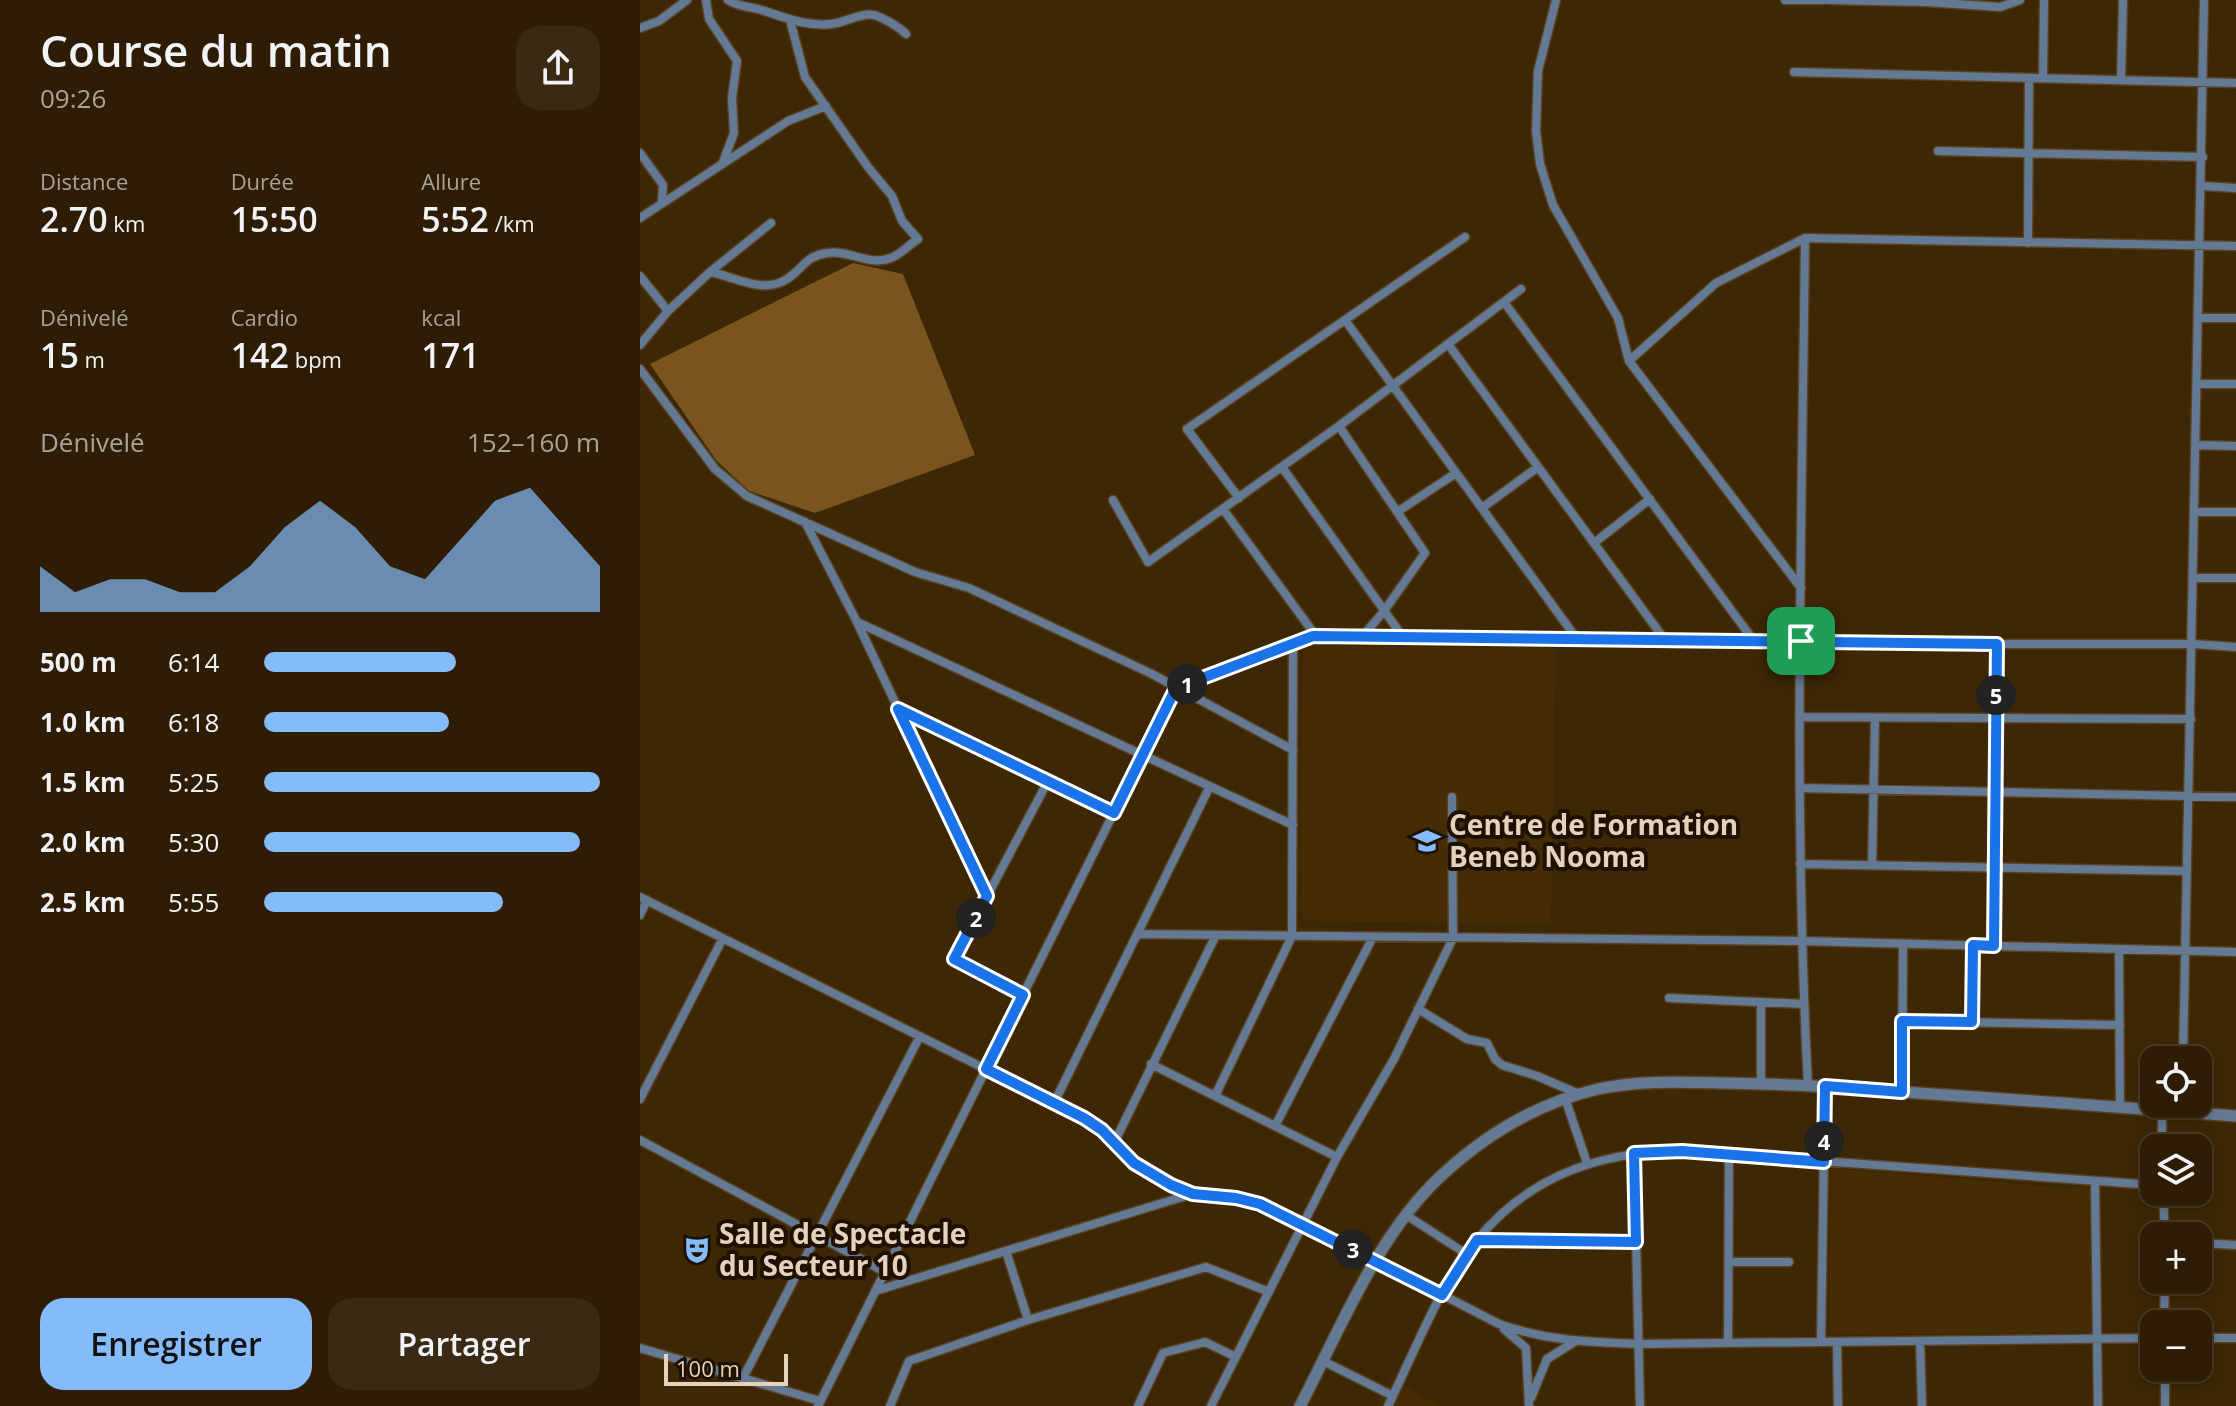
<!DOCTYPE html>
<html lang="fr">
<head>
<meta charset="utf-8">
<style>
  body { margin:0; font-family:"Open Sans",sans-serif; background:#3a2a13; color:#f1f3f6; height:100vh; display:flex; flex-direction:column; font-size:30px; white-space:nowrap }
  * { box-sizing:border-box; margin:0 }
  p { font-size:26px; color:#a7a29a }
  .icon { flex:none; width:44px; height:44px; fill:none; stroke:currentColor; stroke-width:2; stroke-linecap:round; stroke-linejoin:round }
  .map { position:relative; flex:1; overflow:hidden }
  .side { display:flex; flex-direction:column; background:#2e1d04; width:640px }
  .side>* { flex:none }
  .controls { position:absolute; left:1500px; top:1046px; display:grid; gap:16px }
  .controls a { display:grid; place-items:center; width:72px; height:72px; border-radius:16px; background:#2e1d04; box-shadow:0 4px 12px #0003,0 0 0 2px #493b26; font-size:40px }
  .scale { position:absolute; left:24px; bottom:20px; width:124px; box-sizing:border-box; padding-left:8px; border:4px solid #e4d2bd; border-top:0; font-size:22px; line-height:28px; white-space:nowrap; color:#e4d2bd; -webkit-text-stroke:6px #1e1102; paint-order:stroke }
  .pin { position:absolute; display:grid; place-items:center; width:68px; height:68px; color:#fff; margin:-34px; border-radius:16px; box-shadow:0 4px 12px #0006 }
  .km { position:absolute; width:40px; height:40px; margin:-20px; border-radius:50%; background:#222; color:#fff; font-size:22px; line-height:40px; text-align:center }
  .round { display:grid; place-items:center; flex:none; width:84px; height:84px; border-radius:24px; background:#3a2a13 }
  .overview { display:flex; align-items:center; justify-content:space-between; height:136px; padding:0 40px }
  h1 { font-size:44px; font-weight:600; line-height:60px }
  .metrics { display:grid; grid-template-columns:repeat(3,1fr); gap:12px; height:136px; padding:8px 40px }
  .metrics div { display:grid; align-content:center }
  .metrics b { font-size:34px; font-weight:600 }
  .metrics small { font-size:22px; font-weight:400 }
  .metrics p { font-size:22px }
  .chart { height:224px; padding:16px 40px }
  .chart p { display:flex; justify-content:space-between }
  .chart svg { width:100%; height:144px; margin-top:8px; fill:#84bcfb; opacity:.7 }
  .cta { display:flex; gap:16px; margin-top:auto; padding:16px 40px }
  .cta a { flex:1; height:92px; border-radius:24px; background:#84bcfb; color:#111; font-size:32px; font-weight:600; line-height:92px; text-align:center }
  .cta a+a { background:#3a2a13; color:#f1f3f6 }
  ul { padding:0 40px; list-style:none; font-size:26px }
  li { display:grid; grid-template-columns:128px 96px 1fr; align-items:center; height:60px }
  li i { height:20px; border-radius:10px; background:#84bcfb }
  main { display:flex; flex:1; min-height:0 }
  .map>svg:first-child { display:block }
  .built { fill:#462c04 }
  .forest { fill:#7a541f }
  .lines { fill:none; stroke-linecap:round; stroke-linejoin:round }
  .minor-casing { stroke:#584222; stroke-width:11 }
  .tertiary-casing { stroke:#584222; stroke-width:14 }
  .minor { stroke:#647a94; stroke-width:8 }
  .tertiary { stroke:#647a94; stroke-width:11 }
  .route-casing { stroke:#fff; stroke-width:16 }
  .route { stroke:#1a73e8; stroke-width:10 }
  .labels { text-anchor:middle; stroke-width:8; stroke-linejoin:round; paint-order:stroke }
  .poi-label { font-size:28px; font-weight:bold; fill:#e4d2bd; stroke:#1e1102; text-anchor:start }
</style>
</head>
<body>
<main>
<section class="side">
<div class="overview"><div><h1>Course du matin</h1><p>09:26</p></div><a class="round"><svg class="icon" aria-label="share" viewBox="0 0 24 24"><path d="M12 15V3M7 8l5-5 5 5M5 13v7h14v-7"/></svg></a></div>
<div class="metrics">
<div><p>Distance</p><b>2.70<small> km</small></b></div>
<div><p>Durée</p><b>15:50</b></div>
<div><p>Allure</p><b>5:52<small> /km</small></b></div>
</div>
<div class="metrics">
<div><p>Dénivelé</p><b>15<small> m</small></b></div>
<div><p>Cardio</p><b>142<small> bpm</small></b></div>
<div><p>kcal</p><b>171</b></div>
</div>
<div class="chart"><p><span>Dénivelé</span>152–160 m</p>
<svg viewBox="0 0 160 44" preserveAspectRatio="none"><path d="M0 44V30L10 38L20 34L30 34L40 38L50 38L60 30L70 18L80 10L90 18L100 30L110 34L120 22L130 10L140 6L150 18L160 30V44z"/></svg>
</div>
<ul>
<li><b>500 m</b>6:14<i style="width:57%"></i></li>
<li><b>1.0 km</b>6:18<i style="width:55%"></i></li>
<li><b>1.5 km</b>5:25<i style="width:100%"></i></li>
<li><b>2.0 km</b>5:30<i style="width:94%"></i></li>
<li><b>2.5 km</b>5:55<i style="width:71%"></i></li>
</ul>
<div class="cta"><a>Enregistrer</a><a>Partager</a></div>
</section>
<div class="map">
<svg width="1596" height="1406" viewBox="0 0 1596 1406">
  <rect width="100%" height="100%" fill="#3d2705"/>
  <path class="built" d="M 664,646 L 916,648 L 911,925 L 667,921 L 662,914 L 660,768 Z
    M 1191,1168 L 1449,1190 L 1451,1332 L 1189,1335 Z
    M 751,1378 L 799,1405 L 799,1406 L 737,1406 Z"/>
  <path class="forest" d="M 213,263 L 263,274 L 335,455 L 175,513 L 109,491 L 76,460 L 10,364 Z"/>
  <g class="lines">
    <g class="minor-casing">
      <path id="minor" d="M 66,0 L 69,19 L 97,61 L 92,98 L 94,133 L 83,162
        M 88,0 C 99,7 106,6 118,9 C 142,16 165,27 191,24 C 204,23 222,12 234,15 C 244,18 259,27 266,34
        M 916,0 L 898,71 L 896,131 L 900,164 L 913,205 L 978,318 L 989,361 L 1161,588
        M 1145,0 L 1184,0
        M 1189,0 L 1286,2 L 1360,7 L 1380,0
        M 0,28 L 19,21 L 47,0
        M 1154,72 L 1596,83
        M 1403,78 L 1404,0
        M 1481,80 L 1483,0
        M 1298,151 L 1563,157
        M 0,153 L 23,185 L 22,202
        M 1562,186 L 1596,188
        M 0,218 L 148,121 L 186,106
        M 1165,238 C 1162,520 1153,803 1168,1085
        M 1388,243 L 1389,78
        M 70,272 C 94,276 123,295 147,279 C 164,268 164,257 187,253 C 210,249 230,268 253,257 C 262,253 270,244 278,239 L 262,221 L 252,196 L 228,167 L 165,77 L 150,20
        M 0,276 L 28,311
        M 864,302 L 1114,641
        M 1559,318 L 1596,318
        M 705,320 L 937,639
        M 808,344 L 1025,640
        M 0,345 L 28,311 L 70,272 L 131,223
        M 989,361 L 1076,283 L 1165,238 L 1596,246
        M 0,369 L 75,469 L 107,496 L 275,572 L 329,588 L 512,674 L 653,750
        M 1558,384 L 1596,384
        M 699,426 L 785,553 L 744,611 L 722,637
        M 1557,445 L 1596,446
        M 642,467 L 763,637
        M 599,498 L 547,429 L 825,237
        M 473,500 L 508,562 L 699,426 L 881,289
        M 842,508 L 898,467
        M 583,509 L 676,636
        M 757,512 L 816,473
        M 1556,512 L 1596,512
        M 165,522 L 217,622 L 347,896
        M 954,543 L 1010,499
        M 1554,578 L 1596,578
        M 217,622 L 653,825
        M 259,709 L 474,813
        M 1160,717 L 1551,719
        M 1160,788 L 1596,797
        M 1160,864 L 1547,871
        M 1232,865 L 1235,718
        M 0,897 L 444,1118 L 462,1130 L 494,1163 L 531,1185 L 553,1194 L 596,1198 L 620,1204 L 663,1223 L 859,1324 C 907,1341 949,1342 999,1344 L 1514,1338
        M 0,915 L 7,900
        M 497,934 L 1161,941 L 1596,952
        M 1354,946 L 1357,644
        M 1479,949 L 1480,1108
        M 383,995 L 314,959 L 408,781
        M 1029,998 L 1164,1004
        M 1121,1002 L 1121,1084
        M 778,1009 L 827,1039 L 847,1043 L 855,1059 L 862,1065 L 897,1076 L 939,1094
        M 1262,1021 L 1480,1025
        M 1332,1022 L 1333,945
        M 1543,1060 L 1564,0
        M 511,1064 L 697,1157
        M 1262,1092 L 1263,944
        M 575,1096 L 652,936 L 653,644
        M 925,1098 L 947,1163
        M 0,1099 L 83,938
        M 414,1103 L 569,788
        M 1522,1111 L 1522,1148
        M 635,1126 L 733,937
        M 0,1140 L 245,1272
        M 474,1143 L 576,935
        M 994,1153 L 1000,1406
        M 1455,1182 L 1458,1406
        M 1523,1192 L 1525,1236
        M 766,1215 L 828,1255
        M 837,1240 L 996,1242
        M 1558,1243 L 1596,1245
        M 366,1251 L 388,1320
        M 1089,1262 L 1149,1262
        M 235,1291 L 552,1194
        M 1524,1324 L 1525,1280
        M 864,1329 L 886,1348 L 889,1406
        M 1558,1338 L 1596,1338
        M 1280,1341 L 1282,1406
        M 1181,1342 L 1185,1086
        M 1197,1342 L 1198,1406
        M 1088,1343 L 1089,1154
        M 0,1348 L 180,1401
        M 683,1361 L 753,1396
        M 1525,1368 L 1525,1406
        M 103,1378 L 280,1036
        M 891,1398 L 907,1359 L 934,1342
        M 178,1406 L 536,688 L 673,636 L 1357,644 L 1553,644 L 1596,647
        M 250,1406 L 269,1361 L 388,1320 L 566,1267 L 629,1292
        M 498,1406 L 523,1353 L 565,1342 L 596,1357
        M 571,1406 L 697,1157 L 754,1059 L 813,938 L 812,797
        M 748,1406 C 775,1351 798,1288 837,1240 C 890,1175 961,1151 1042,1151 L 1514,1185"/>
    </g>
    <g class="tertiary-casing">
      <path id="tertiary" d="M 660,1406 C 700,1330 737,1235 801,1176 C 846,1134 898,1103 958,1089 C 999,1080 1042,1082 1084,1083 C 1134,1084 1184,1086 1235,1090 C 1355,1098 1476,1107 1596,1116"/>
    </g>
    <use href="#minor" class="minor"/>
    <use href="#tertiary" class="tertiary"/>
  </g>
  <g class="lines">
    <g class="route-casing">
      <path id="route" d="M 673,636 L 1357,644 L 1354,946 L 1333,945 L 1332,1022 L 1262,1021 L 1262,1092 L 1185,1086 L 1184,1162 L 1042,1151 L 994,1153 L 996,1242 L 837,1240 L 802,1295 L 620,1204 L 596,1198 L 553,1194 L 531,1185 L 494,1163 L 462,1130 L 444,1118 L 346,1069 L 383,995 L 314,959 L 347,896 L 258,709 L 474,813 L 536,688 Z"/>
    </g>
    <use href="#route" class="route"/>
  </g>
  <defs>
    <g id="school-bare" transform="scale(2.16)"><path d="M0-5L7-2L0 1L-7-2ZM-4 1L0 2.5L4 1V4Q0 6-4 4Z" fill="#84bcfb" stroke="#1e1102" stroke-width="2.5" paint-order="stroke"/></g>
    <g id="theatre-bare" transform="scale(2.16)"><path d="M-5-5.5Q0-4 5-5.5V0Q5 5 0 6Q-5 5-5 0ZM-3.3-2.5H-1v1.5H-3.3ZM1-2.5H3.3v1.5H1ZM-2.8 1Q0 5.5 2.8 1Z" fill="#84bcfb" stroke="#1e1102" stroke-width="2.5" paint-order="stroke"/></g>
  </defs>
  <g fill-rule="evenodd">
    <use href="#school-bare" x="787" y="841"/>
    <use href="#theatre-bare" x="57" y="1250"/>
  </g>
  <g class="labels">
    <g class="poi-label">
      <text x="809" y="835">Centre de Formation<tspan x="809" dy="32">Beneb Nooma</tspan></text>
      <text x="79" y="1244">Salle de Spectacle<tspan x="79" dy="32">du Secteur 10</tspan></text>
    </g>
  </g>
</svg>
<div class="controls">
<a><svg class="icon" aria-label="locate" viewBox="0 0 24 24"><circle cx="12" cy="12" r="6"/><path d="M12 2v4M12 18v4M2 12h4M18 12h4"/></svg></a>
<a><svg class="icon" aria-label="layers" viewBox="0 0 24 24"><path d="M12 4l9 5-9 5-9-5zM3 14l9 5 9-5"/></svg></a>
<a>+</a>
<a>−</a>
</div>
<div class="scale">100 m</div>
<div class="pin" style="left:1161px;top:641px;background:#1e9e55"><svg class="icon" aria-label="arrive" viewBox="0 0 24 24"><path d="M6 21V4h12l-3 4 3 4H6"/></svg></div>
<b class="km" style="left:547px;top:684px">1</b>
<b class="km" style="left:336px;top:918px">2</b>
<b class="km" style="left:713px;top:1249px">3</b>
<b class="km" style="left:1184px;top:1141px">4</b>
<b class="km" style="left:1356px;top:695px">5</b>
</div>
</main>
</body>
</html>
